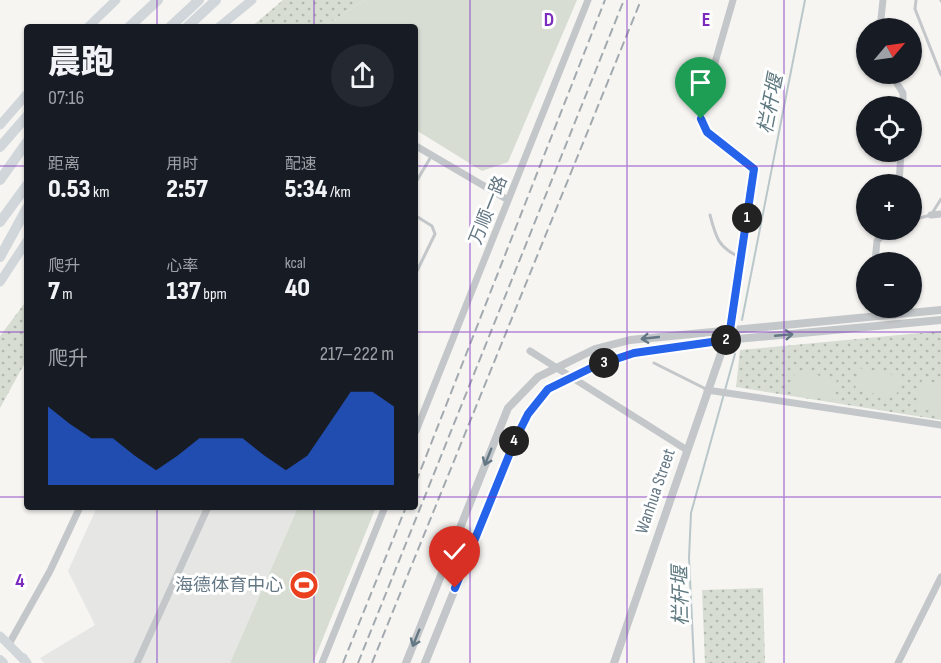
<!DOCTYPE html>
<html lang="zh">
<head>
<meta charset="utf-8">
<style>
  body { margin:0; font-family:"Sofia Sans Condensed","Noto Sans SC",sans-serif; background:#242831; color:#f1f3f6; height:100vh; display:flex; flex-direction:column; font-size:22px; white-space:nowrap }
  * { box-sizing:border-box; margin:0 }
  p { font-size:20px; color:#9ea1a6 }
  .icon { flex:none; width:33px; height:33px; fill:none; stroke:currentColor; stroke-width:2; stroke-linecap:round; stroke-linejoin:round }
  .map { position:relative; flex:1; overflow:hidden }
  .panel { position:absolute; left:24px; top:24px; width:394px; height:486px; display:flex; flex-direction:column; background:#171b24; border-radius:6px; box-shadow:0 2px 4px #0004 }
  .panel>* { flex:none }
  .needle { width:39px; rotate:61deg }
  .tools { position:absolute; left:856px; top:18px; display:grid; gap:12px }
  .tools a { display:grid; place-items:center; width:66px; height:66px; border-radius:50%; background:#171b24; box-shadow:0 2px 4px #0004; font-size:30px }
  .pin { position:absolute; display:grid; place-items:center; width:51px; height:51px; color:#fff; margin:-62px -26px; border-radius:50% 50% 50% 0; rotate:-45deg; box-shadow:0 0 6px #0007 }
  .pin .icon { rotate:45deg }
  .km { position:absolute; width:30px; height:30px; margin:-15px; border-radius:50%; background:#222; color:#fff; font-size:16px; line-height:30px; text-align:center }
  .round { display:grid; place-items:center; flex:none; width:63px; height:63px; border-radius:32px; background:#242831 }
  .summary { display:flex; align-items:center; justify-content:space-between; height:102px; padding:0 24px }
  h1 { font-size:33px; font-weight:800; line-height:45px }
  .stats { display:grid; grid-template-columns:repeat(3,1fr); gap:9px; height:102px; padding:6px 24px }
  .stats div { display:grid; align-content:center }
  .stats b { font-size:26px; font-weight:800 }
  .stats small { font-size:16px; font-weight:400 }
  .stats p { font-size:16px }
  .chart { height:168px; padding:12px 24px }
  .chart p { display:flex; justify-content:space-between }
  .chart svg { width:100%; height:108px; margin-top:6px; fill:#2563eb; opacity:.7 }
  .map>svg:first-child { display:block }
  .built { fill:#e6e7e5 }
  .grass { fill:url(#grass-dots) }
  .pitch { fill:#d7ddd2 }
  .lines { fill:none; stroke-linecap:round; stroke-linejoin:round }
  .stream { stroke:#b9c7ca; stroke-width:2 }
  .service { stroke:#c3c7ca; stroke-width:3 }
  .minor { stroke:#c3c7ca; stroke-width:7 }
  .tertiary { stroke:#c3c7ca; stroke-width:8 }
  .secondary { stroke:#d1d6da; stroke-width:9 }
  .trunk { stroke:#d1d6da; stroke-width:10 }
  .rail { stroke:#a3aaaf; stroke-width:2; stroke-dasharray:9 4.5; stroke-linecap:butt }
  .oneway { stroke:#637784 }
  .route-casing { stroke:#fff; stroke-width:12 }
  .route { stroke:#2563eb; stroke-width:8 }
  .grid { fill:none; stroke:#7b2cbf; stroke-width:1.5; stroke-opacity:0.55 }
  .labels { text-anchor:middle; stroke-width:6; stroke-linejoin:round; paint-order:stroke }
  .street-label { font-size:18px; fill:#637784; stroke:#fff }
  .poi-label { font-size:18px; fill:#637784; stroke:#fff; text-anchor:end }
  .water-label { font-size:20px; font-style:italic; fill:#5f7a81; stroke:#fff }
  .grid-label { font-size:20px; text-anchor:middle; font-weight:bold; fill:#7b2cbf; stroke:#fff; stroke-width:6; stroke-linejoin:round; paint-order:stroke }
</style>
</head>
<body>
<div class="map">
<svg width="941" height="663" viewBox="0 0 941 663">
  <defs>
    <pattern id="grass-dots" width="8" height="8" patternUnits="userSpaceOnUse" patternTransform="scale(1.5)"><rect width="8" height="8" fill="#d7ddd2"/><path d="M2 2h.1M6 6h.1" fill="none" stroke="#b2b8b0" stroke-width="1.8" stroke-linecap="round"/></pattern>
  </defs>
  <rect width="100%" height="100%" fill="#f6f5f2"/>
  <path class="built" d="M 97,507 L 298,507 L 230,663 L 44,663 L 40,658 L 95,625 L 68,571 Z"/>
  <path class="grass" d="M 283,0 L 365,0 L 323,27 L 251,27 Z
    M 27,300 L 27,359 L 0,408 L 0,336 Z
    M 941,331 L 941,420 L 736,387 L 740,350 Z
    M 763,588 L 765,663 L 705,663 L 702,590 Z"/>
  <path class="pitch" d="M 365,0 L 577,0 L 508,162 L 482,171 L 416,130 L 416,27 L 323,27 Z
    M 859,368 L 900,376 L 896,398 L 855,390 Z
    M 795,371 L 837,379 L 832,401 L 791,393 Z
    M 922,380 L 941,384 L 941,413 L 916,408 Z
    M 298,507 L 376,507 L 313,663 L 230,663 Z"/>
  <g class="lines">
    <path class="stream" d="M 742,320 L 805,0
      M 694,663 L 689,558 L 691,513 L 735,354"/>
    <path class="service" d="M 916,0 L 915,9 L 941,75
      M 941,0 L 941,1
      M 416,182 L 432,155
      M 710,215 C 716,238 718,247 741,258
      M 416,216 L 432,226 L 435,234 L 416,273
      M 912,220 L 931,215 L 941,199
      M 654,363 L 706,389"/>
    <path class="minor" d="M 880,28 L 883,0
      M 891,74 L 903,93 L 903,106
      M 416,146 L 508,200
      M 899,184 L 901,152
      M 931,215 L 941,214
      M 875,262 L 877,241 L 886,230
      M 730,330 L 755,169 L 707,132 L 701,119 L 701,111 L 733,0
      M 530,351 L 687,450
      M 707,390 L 941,425
      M 416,431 L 588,0
      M 9,644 L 50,571 L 80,507
      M 137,663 L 208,507
      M 322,663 L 385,507
      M 898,663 L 941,577"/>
    <path class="tertiary" d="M 406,663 L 508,408 L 538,377 L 595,349 L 630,340 L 941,310
      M 425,663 L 516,438 L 528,414 L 548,389 L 595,366 L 634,353 L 726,340 L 941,320
      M 614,663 L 727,336"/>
    <path class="secondary" d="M 88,27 L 116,0
      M 219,27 L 252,0
      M 0,125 L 27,94
      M 0,282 L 27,241
      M 0,636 L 27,663"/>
    <path class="trunk" d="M 129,27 L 158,0
      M 170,27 L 199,0
      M 187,27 L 216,0
      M 0,147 L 27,116
      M 0,180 L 27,142
      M 0,222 L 27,185
      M 0,257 L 27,208
      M 23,658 L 26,663
      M 0,660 L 3,663"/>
    <path class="rail" d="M 416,482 L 605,0
      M 343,663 L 406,507
      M 358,663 L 624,0
      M 372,663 L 641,0"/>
  </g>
  <defs><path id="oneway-shaft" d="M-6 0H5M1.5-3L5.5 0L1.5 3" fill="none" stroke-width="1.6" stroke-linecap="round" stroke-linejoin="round" transform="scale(1.5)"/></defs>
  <g class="oneway">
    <use href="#oneway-shaft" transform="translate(784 335) rotate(-5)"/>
    <use href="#oneway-shaft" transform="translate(650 338) rotate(174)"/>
    <use href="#oneway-shaft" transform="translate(488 457) rotate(112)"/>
    <use href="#oneway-shaft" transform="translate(416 638) rotate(112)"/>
  </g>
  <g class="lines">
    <g class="route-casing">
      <path id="route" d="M 455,588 L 516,438 L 528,414 L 548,389 L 595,366 L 634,353 L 726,340 L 730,330 L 754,169 L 707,132 L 701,119"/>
    </g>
    <use href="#route" class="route"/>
  </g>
  <path class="grid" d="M 157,0 L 157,27M 314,0 L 314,27M 470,0 L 470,663M 627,0 L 627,663M 784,0 L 784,663M 0,166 L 27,166M 416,166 L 941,166M 0,332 L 27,332M 416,332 L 941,332M 0,497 L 27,497M 416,497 L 941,497M 157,507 L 157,663M 314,507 L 314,663"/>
  <defs>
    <g id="stadium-disc" transform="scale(1.5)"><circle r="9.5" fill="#ea401d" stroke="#fff"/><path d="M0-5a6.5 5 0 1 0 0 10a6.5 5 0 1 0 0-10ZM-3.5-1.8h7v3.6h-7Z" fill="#fff"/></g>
  </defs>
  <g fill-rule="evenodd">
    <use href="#stadium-disc" x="304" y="585"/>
  </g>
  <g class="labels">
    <g class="street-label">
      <text transform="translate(488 210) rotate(-68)" y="6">万顺一路</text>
      <text transform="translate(655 491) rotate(-71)" y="6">Wanhua Street</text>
    </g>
    <g class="poi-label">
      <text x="283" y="591">海德体育中心</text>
    </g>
    <g class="water-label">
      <text transform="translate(770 104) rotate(-79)" y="7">栏杆堰</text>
      <text transform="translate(680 596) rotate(-91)" y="7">栏杆堰</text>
    </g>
  </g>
  <g class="grid-label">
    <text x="549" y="26">D</text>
    <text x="706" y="26">E</text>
    <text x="20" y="587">4</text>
  </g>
</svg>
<div class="tools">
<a><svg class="needle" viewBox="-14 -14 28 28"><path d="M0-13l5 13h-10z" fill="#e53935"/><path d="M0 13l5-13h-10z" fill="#9ea1a6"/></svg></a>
<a><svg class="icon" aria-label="locate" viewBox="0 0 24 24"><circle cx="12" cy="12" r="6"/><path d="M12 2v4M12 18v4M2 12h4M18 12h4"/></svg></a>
<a>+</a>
<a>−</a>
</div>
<div class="pin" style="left:701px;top:119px;background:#1e9e55"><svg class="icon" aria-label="arrive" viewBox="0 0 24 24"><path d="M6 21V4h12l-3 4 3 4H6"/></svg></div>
<div class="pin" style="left:455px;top:588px;background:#d93025"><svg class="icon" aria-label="check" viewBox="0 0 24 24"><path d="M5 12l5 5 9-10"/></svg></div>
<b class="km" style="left:747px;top:218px">1</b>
<b class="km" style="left:726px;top:340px">2</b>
<b class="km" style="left:604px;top:363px">3</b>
<b class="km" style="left:514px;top:441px">4</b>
<section class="panel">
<div class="summary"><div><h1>晨跑</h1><p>07:16</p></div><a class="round"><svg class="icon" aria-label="share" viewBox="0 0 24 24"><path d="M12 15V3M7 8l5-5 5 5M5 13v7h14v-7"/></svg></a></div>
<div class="stats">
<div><p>距离</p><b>0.53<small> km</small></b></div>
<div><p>用时</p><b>2:57</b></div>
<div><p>配速</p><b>5:34<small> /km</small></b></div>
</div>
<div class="stats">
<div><p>爬升</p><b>7<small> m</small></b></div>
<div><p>心率</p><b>137<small> bpm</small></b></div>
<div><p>kcal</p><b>40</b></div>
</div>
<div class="chart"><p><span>爬升</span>217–222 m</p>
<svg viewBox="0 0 160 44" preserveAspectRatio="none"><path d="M0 44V12L10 19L20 25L30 25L40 32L50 38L60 32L70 25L80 25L90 25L100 32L110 38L120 32L130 19L140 6L150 6L160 12V44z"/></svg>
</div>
</section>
</div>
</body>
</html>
